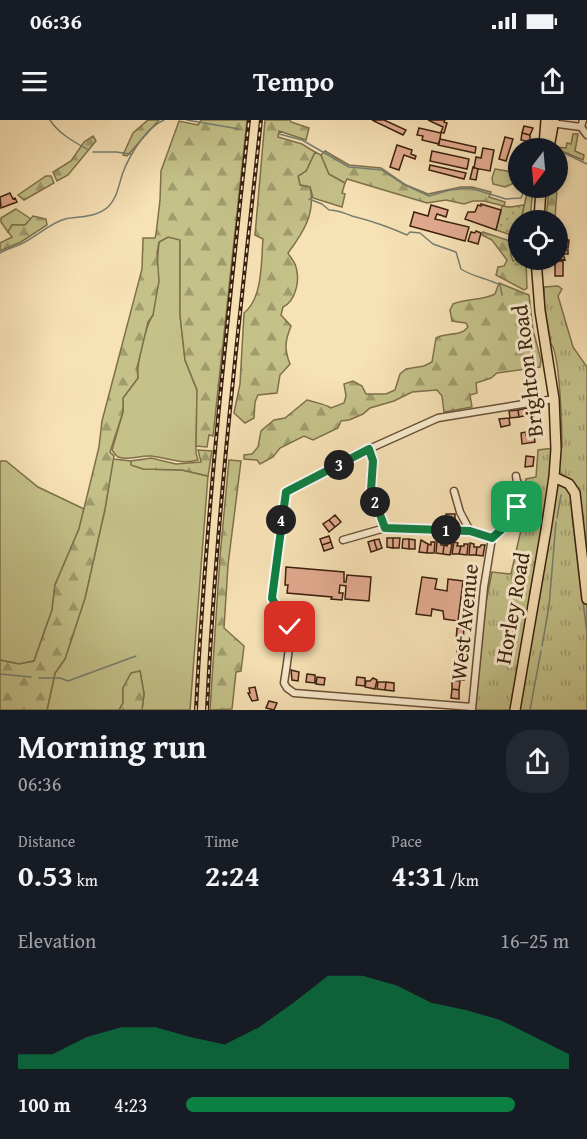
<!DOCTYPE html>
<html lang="en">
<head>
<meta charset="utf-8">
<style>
  body { margin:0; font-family:"Gentium Book Plus",serif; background:#242831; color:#f1f3f6; height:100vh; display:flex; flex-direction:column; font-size:22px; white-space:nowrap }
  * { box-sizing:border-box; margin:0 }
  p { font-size:20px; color:#9ea1a6 }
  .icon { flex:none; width:33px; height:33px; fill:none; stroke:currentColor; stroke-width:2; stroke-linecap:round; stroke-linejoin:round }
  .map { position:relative; height:590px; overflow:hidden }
  .details { display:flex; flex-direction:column; background:#171b24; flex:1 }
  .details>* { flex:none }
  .needle { width:39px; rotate:196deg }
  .controls { position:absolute; left:508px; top:18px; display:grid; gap:12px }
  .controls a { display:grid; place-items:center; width:60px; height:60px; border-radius:50%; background:#171b24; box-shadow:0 3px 9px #0003; font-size:30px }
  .pin { position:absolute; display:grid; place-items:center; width:51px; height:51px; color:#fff; margin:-26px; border-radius:12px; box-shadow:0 3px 9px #0006 }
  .km { position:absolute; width:30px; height:30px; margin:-15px; border-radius:50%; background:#222; color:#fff; font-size:16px; line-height:30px; text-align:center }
  .round { display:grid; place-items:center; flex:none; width:63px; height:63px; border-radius:24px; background:#242831 }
  .head { display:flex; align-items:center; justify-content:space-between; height:102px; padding:0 18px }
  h1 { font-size:33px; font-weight:600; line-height:45px }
  .metrics { display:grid; grid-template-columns:repeat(3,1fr); gap:9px; height:102px; padding:6px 18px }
  .metrics div { display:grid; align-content:center }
  .metrics b { font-size:30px; font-weight:600 }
  .metrics small { font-size:16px; font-weight:400 }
  .metrics p { font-size:16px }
  .chart { height:168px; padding:12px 18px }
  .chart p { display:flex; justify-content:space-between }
  .chart svg { width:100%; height:108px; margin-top:6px; fill:#0b8043; opacity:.7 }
  ul { padding:0 18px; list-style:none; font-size:20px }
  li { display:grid; grid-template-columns:96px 72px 1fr; align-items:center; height:45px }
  li i { height:15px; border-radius:8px; background:#0b8043 }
  .status { display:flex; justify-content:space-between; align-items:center; height:42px; padding:0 30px; background:#171b24; direction:ltr }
  .status svg { height:16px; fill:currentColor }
  header { display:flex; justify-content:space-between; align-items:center; height:78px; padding:0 18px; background:#171b24; font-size:27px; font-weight:600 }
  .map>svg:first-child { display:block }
  .grass { fill:#c4c189; stroke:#7f704b; stroke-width:1.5 }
  .forest { fill:url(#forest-firs); stroke:#7f704b; stroke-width:1.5 }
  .park { fill:url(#park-tufts); stroke:#7f704b; stroke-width:1.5 }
  .garden { fill:url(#garden-dots); stroke:#7f704b; stroke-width:1.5 }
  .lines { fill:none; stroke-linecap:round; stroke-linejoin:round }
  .stream { stroke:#767e71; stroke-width:1.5 }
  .building { fill:#e2aa8f; stroke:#3a200d; stroke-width:1.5 }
  .minor-casing { stroke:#695037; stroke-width:9 }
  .primary-casing { stroke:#3a200d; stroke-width:12 }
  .minor { stroke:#faecd0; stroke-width:6 }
  .primary { stroke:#f7e2b6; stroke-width:9 }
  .rail-casing { stroke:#3a200d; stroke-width:4 }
  .rail { stroke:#faecd0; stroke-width:1.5; stroke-dasharray:4.5; stroke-linecap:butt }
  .route-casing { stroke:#fff; stroke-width:12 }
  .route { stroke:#0b8043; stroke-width:8 }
  .labels { text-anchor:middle; stroke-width:6; stroke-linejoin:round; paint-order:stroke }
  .street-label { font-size:22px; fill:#3a200d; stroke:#faecd0 }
</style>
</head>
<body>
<div class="status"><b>06:36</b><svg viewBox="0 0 49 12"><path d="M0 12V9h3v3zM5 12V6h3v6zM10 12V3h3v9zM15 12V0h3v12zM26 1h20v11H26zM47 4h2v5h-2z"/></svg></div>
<header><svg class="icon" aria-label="menu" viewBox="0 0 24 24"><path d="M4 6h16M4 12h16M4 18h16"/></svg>Tempo<svg class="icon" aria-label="share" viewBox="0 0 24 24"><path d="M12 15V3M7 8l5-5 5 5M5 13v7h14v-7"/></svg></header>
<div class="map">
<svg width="587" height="590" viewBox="0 0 587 590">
  <defs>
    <pattern id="forest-firs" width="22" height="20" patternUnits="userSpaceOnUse" patternTransform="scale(1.5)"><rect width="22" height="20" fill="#c4c189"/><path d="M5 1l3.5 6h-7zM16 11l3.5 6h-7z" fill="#a09c6e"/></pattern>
    <pattern id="park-tufts" width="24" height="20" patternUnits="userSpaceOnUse" patternTransform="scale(1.5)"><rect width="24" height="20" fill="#c4c189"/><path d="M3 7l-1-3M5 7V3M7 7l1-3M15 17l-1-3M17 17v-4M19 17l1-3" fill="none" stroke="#a09c6e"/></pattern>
    <pattern id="garden-dots" width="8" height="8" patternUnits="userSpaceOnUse" patternTransform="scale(1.5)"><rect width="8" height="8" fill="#c4c189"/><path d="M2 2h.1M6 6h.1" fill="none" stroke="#a09c6e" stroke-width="1.8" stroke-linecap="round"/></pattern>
  </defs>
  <rect width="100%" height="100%" fill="#f7e2b6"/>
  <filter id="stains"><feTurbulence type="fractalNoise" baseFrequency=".00333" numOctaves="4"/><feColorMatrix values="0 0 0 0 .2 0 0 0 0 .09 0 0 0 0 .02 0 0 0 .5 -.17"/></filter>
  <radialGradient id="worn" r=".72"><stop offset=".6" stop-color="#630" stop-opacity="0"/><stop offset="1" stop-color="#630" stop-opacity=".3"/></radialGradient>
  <path class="grass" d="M 315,32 L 321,35 L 329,54 L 345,63 L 342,73 L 345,74 L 342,87 L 313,78 L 310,67 L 300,65 L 298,56 L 306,51 Z
    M 495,49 L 513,52 L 515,54 L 512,64 L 505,67 L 493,64 L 492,58 Z
    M 16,89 L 31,99 L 25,105 L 12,105 L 8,112 L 1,102 L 1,98 Z
    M 168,117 L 180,119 L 180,195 L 185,240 L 197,270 L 196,333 L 198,340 C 182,345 168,338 151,336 C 140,335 129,341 118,337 C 115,335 114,333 112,330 L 123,292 L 123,278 L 138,258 C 136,246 146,204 153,195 L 159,122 Z
    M 113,339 L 131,341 L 132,345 L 143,349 L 182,350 L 208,356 L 190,590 L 142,590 L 144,574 L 140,551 L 123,568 L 123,583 L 119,590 L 47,590 L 55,553 L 65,539 L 85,478 L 105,389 Z
    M 0,341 L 6,341 L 38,367 L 84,389 L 79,409 L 55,465 L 52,490 L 34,541 L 19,544 L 0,540 Z"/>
  <path class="forest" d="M 148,0 L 159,0 L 127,36 L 123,35 L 133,13 Z
    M 201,0 L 247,0 L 213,316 L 209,315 L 207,327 L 196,326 L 197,270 L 185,240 L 180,195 L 180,120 L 168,117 L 159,122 L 157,133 L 159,161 L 153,195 L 148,202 L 137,248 L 138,258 L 123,278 L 123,292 L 110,332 L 114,336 L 105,389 L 85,478 L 65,539 L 55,553 L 47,590 L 0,590 L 0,540 L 19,544 L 34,541 L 52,490 L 55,465 L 79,409 L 99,327 L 102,301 L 142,149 L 143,118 L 155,118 L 156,114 L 160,80 L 161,51 L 179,1 L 198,5 Z
    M 265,0 L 290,0 L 291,2 L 309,8 L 306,20 L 279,11 L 278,17 L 302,24 L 315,32 L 306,51 L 298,56 L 300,65 L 310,67 C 316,93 303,113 288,133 C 290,137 295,142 296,147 C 300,160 296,181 283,187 L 281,195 L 291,206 C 285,221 284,229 290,244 L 280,255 L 277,273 L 258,275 L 255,282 L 254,298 L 245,303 L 234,293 L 240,264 L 244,193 C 263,178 261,142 263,119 L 255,115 Z
    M 573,14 L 578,14 L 575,31 L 584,35 L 583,40 L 564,32 L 558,64 L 558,28 L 554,28 L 555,27 L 566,28 L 567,23 L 571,24 Z
    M 93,16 L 96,21 L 68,55 L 57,61 L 53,52 L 71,41 L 84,22 Z
    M 325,31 L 349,45 L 381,48 L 406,65 L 428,74 L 461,67 L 472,67 L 491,72 L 489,77 L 505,82 L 504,86 L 484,81 L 473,81 L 464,84 L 446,80 L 427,83 L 347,59 L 345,63 L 329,54 L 321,35 Z
    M 46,56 L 51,56 L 54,63 L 24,80 L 18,75 Z
    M 528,68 L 533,68 L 530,100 L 521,100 Z
    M 549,68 L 557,68 L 555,100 L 546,100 Z
    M 33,96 L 46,99 L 47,105 L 21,122 L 0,131 L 0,123 L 12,117 L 8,112 L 12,105 L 25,105 Z
    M 483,112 L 519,124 L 519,128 L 512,129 L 511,135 L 513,141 L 519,138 L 526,140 L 527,168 L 524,170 L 496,155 L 498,147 L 504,146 L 507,140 L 492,120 L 482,115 Z
    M 499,163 L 529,175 L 533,210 L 541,240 L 540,247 L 497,253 L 491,258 L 476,263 L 477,273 L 470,275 L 472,287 L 444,292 L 442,276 L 437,270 L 412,272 L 394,281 L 370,288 L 363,294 L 349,300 L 341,301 L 338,308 L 313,320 L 304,316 L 280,328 L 273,337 L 260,344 L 257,340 L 244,339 L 244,335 L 252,334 L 258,327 L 261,311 L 274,300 L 285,298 L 307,280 C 316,283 323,283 331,288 L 344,283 L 346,276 L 344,264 L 353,261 L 362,266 L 366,274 L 386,274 L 395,270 L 400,254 L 406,249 L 424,246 L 432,242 L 436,218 C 447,212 461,217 468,207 L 466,203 L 452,201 L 450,190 L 453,184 C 467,178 481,181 495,174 Z
    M 198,330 L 212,331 L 208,356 L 182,350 L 143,349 L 131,345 L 131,341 L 151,338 L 176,344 L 201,342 Z
    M 229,340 L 241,341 L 228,445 L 224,508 L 244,526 L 241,551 L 236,552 L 232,589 L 210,590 L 220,436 Z
    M 140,551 L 144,574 L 142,590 L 119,590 L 123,583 L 123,568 L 131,553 Z"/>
  <path class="park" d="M 558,166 L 562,169 L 558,176 L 573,227 L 587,247 L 587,590 L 475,590 L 486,482 L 492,452 L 511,454 L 521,410 L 512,407 L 518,395 L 526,359 L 536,357 L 538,330 L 562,327 C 562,310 560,233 551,224 L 544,183 L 544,167 Z"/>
  <path class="garden" d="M 524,85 L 521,100 L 519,100 L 519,111 L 515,116 L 496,110 L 502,86 L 511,87 Z"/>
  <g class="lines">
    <path class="stream" d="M 50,0 C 58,13 74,22 87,29
      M 187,0 L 239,9
      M 279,14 L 302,20 L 349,47 L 382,50 L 405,65 L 429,76 L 450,70 L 470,68 L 506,79 L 521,78 L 525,68
      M 93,32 L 116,32 L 131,34
      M 558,32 L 564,33 L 587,44
      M 309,79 L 322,84 L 329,90 C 339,90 343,93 352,96 C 372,101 389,107 407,115 L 410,112 L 420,113 L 433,124 L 456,132 L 461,149 C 473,157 487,158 500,165 L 502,175
      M 0,133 C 7,129 14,127 21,124 C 36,117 50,103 65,99 C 79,96 97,98 109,86 C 116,78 117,72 120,62 C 125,42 144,8 164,0
      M 572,395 L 587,513
      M 557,398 L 561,375
      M 542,526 L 549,486 L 556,402
      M 0,554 L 31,557
      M 39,558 L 60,558 L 68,561 L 136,536
      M 530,590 L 541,531"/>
  </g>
  <path class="building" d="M 372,0 L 384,0 L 406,10 L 403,15 Z
    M 428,0 L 445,0 L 444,2 L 447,3 L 444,13 L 441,12 L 443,7 Z
    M 524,6 L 533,8 L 530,15 L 522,13 Z
    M 419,8 L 441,13 L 439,24 L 422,20 L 423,16 L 417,15 Z
    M 522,13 L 530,15 L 530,22 L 521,20 Z
    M 505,17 L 513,19 L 506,41 L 499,39 Z
    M 440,19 L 476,27 L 475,33 L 438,25 Z
    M 397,25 L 412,30 L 411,34 L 416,36 L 415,39 L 404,35 L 399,50 L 390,47 Z
    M 483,28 L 494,30 L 490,51 L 474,48 L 476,37 L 481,38 Z
    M 432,31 L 469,39 L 467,49 L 430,41 Z
    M 430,45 L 466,53 L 464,59 L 429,50 Z
    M 473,47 L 478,49 L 476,60 L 470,59 Z
    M 10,73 L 13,79 L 15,78 L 17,82 L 1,88 L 0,77 Z
    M 481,84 L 501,90 L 496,110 L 465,99 L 468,92 L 475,92 L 478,85 L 481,86 Z
    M 431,85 L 448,90 L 446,97 L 437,94 L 435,99 L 469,107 L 465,121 L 410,106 L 414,92 L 428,96 Z
    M 558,110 L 565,110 L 565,120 L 569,120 L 568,128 L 558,128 Z
    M 476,111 L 481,113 L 478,124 L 468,121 L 471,112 L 475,113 Z
    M 558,130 L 568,130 L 568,134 L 563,134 L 565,140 L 558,139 Z
    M 555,141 L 563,141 L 563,156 L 555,156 Z
    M 527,288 L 528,295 L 519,297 L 518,290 Z
    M 518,290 L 519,297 L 510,298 L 509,291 Z
    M 509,298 L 510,305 L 501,307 L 499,299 Z
    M 526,312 L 526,315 L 534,314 L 535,322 L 522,324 L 521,313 Z
    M 526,336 L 534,337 L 533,346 L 525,347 Z
    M 446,394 L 455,394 L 455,401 L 446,400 Z
    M 335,395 L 341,402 L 335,407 L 329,400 Z
    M 329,400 L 335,407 L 329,412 L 323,404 Z
    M 329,416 L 331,422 L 322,425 L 320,419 Z
    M 387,418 L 393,418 L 393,428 L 387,427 Z
    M 393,418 L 400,418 L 399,428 L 393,428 Z
    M 379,419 L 382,428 L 377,430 L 374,420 Z
    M 403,419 L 409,419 L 409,429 L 402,428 Z
    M 409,419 L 415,420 L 415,429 L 409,429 Z
    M 374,420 L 377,430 L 371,432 L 368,422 Z
    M 421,420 L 428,424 L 427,433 L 419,432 Z
    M 437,421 L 441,422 L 441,425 L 444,425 L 443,434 L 436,433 Z
    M 331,422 L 333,428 L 324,431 L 322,425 Z
    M 431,422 L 435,422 L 434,433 L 427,433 L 428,424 L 431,425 Z
    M 454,422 L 458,423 L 457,426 L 461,426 L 459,434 L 452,434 Z
    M 448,423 L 452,424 L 450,435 L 443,434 L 444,425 L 447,426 Z
    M 470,423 L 474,424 L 474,427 L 477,427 L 476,435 L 469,435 Z
    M 464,424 L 468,424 L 467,435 L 459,434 L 461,426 L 464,426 Z
    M 481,425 L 485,425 L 483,436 L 476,435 L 477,427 L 480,427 Z
    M 286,447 L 344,452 L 344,462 L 346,462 L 347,455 L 371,457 L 369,481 L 345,479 L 346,466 L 340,465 L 339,473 L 343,473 L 342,480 L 331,479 L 332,477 L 287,473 L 288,465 L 285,465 Z
    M 422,457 L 437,459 L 435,469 L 447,471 L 448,459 L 463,461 L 458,501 L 444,499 L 443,491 L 432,489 L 431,496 L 416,494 Z
    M 457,508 L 464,508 L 463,521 L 456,521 Z
    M 458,523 L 466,524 L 465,532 L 457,531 Z
    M 457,531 L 465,532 L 465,540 L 457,539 Z
    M 291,550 L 299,552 L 298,561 L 292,560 Z
    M 457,551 L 465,552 L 464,560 L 456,559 Z
    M 307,554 L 315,555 L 315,563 L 306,562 Z
    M 317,557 L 325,558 L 324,565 L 316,564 Z
    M 357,557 L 365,558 L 365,566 L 356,565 Z
    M 373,558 L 377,560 L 375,569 L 365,567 L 366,561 L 370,561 Z
    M 452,560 L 460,561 L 459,570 L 452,569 Z
    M 378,562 L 386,562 L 385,570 L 377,569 Z
    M 386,562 L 394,563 L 394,571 L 385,570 Z
    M 255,567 L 258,580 L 252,581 L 248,573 L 250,573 L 249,568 Z
    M 452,569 L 459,570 L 459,579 L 451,578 Z
    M 269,581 L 277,583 L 274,590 L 266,588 Z"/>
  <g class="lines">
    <g class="minor-casing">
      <path id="minor" d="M 551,3 L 581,7 L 583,0
        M 581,7 L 587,15
        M 369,329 L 373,341 L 371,370 L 385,408
        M 454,371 L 460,392 L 470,411
        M 492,418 C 507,404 520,392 520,370 C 520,365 516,362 516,356
        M 343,420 L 385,408 L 470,411 L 492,418
        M 472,587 L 294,573 L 287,568 L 284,563 C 286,549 293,511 289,500 C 286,491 275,487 271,478 L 286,372 L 369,329 L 438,298 L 554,279
        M 472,589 L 484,467 L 492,418"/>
    </g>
    <g class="primary-casing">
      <path id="primary" d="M 544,26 L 546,0
        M 549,28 L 554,0
        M 539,100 L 541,68
        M 554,357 L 569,364 L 575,373 L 587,479
        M 515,590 L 546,410 L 554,357 L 556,329 L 554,279 L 540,191 L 536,140"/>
    </g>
    <use href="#minor" class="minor"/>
    <use href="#primary" class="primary"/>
    <g class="rail-casing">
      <path id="rail" d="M 196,590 C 206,393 228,196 249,0
        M 207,590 C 216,393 240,196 261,0"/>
    </g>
    <use href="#rail" class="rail"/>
  </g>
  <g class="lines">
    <g class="route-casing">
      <path id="route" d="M 290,507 C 287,493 277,491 272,478 L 286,372 L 369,329 L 373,341 L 371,370 L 385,408 L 470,411 L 492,418 L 512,400 L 517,387"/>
    </g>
    <use href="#route" class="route"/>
  </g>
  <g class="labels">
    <g class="street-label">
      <text transform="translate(527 251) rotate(-97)" y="8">Brighton Road</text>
      <text transform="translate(512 488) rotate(-80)" y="8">Horley Road</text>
      <text transform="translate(464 502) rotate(-84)" y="8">West Avenue</text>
    </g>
  </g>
  <rect width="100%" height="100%" filter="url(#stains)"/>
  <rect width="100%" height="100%" fill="url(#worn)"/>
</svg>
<div class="controls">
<a><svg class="needle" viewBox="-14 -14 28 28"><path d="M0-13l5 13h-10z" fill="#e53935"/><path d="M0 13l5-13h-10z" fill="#9ea1a6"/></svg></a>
<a><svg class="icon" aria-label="locate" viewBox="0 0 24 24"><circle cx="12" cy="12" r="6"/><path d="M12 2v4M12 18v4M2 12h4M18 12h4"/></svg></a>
</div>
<div class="pin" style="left:517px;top:387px;background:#1e9e55"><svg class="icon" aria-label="arrive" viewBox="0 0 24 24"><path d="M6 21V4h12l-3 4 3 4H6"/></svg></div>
<div class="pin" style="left:290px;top:507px;background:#d93025"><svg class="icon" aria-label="check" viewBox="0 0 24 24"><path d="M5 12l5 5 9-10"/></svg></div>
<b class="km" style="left:446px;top:410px">1</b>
<b class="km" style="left:375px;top:382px">2</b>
<b class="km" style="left:339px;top:345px">3</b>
<b class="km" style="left:281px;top:400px">4</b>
</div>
<section class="details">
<div class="head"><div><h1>Morning run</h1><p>06:36</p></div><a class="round"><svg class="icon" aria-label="share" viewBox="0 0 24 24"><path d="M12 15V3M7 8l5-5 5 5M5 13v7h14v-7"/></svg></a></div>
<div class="metrics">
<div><p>Distance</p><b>0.53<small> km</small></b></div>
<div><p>Time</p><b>2:24</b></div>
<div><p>Pace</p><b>4:31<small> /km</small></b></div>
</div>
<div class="chart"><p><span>Elevation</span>16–25 m</p>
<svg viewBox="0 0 160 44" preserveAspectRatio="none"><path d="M0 44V38L10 38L20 31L30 27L40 27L50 31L60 34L70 27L80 17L90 6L100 6L110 10L120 17L130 20L140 24L150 31L160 38V44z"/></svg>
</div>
<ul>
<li><b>100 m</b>4:23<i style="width:86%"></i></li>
</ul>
</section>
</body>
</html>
